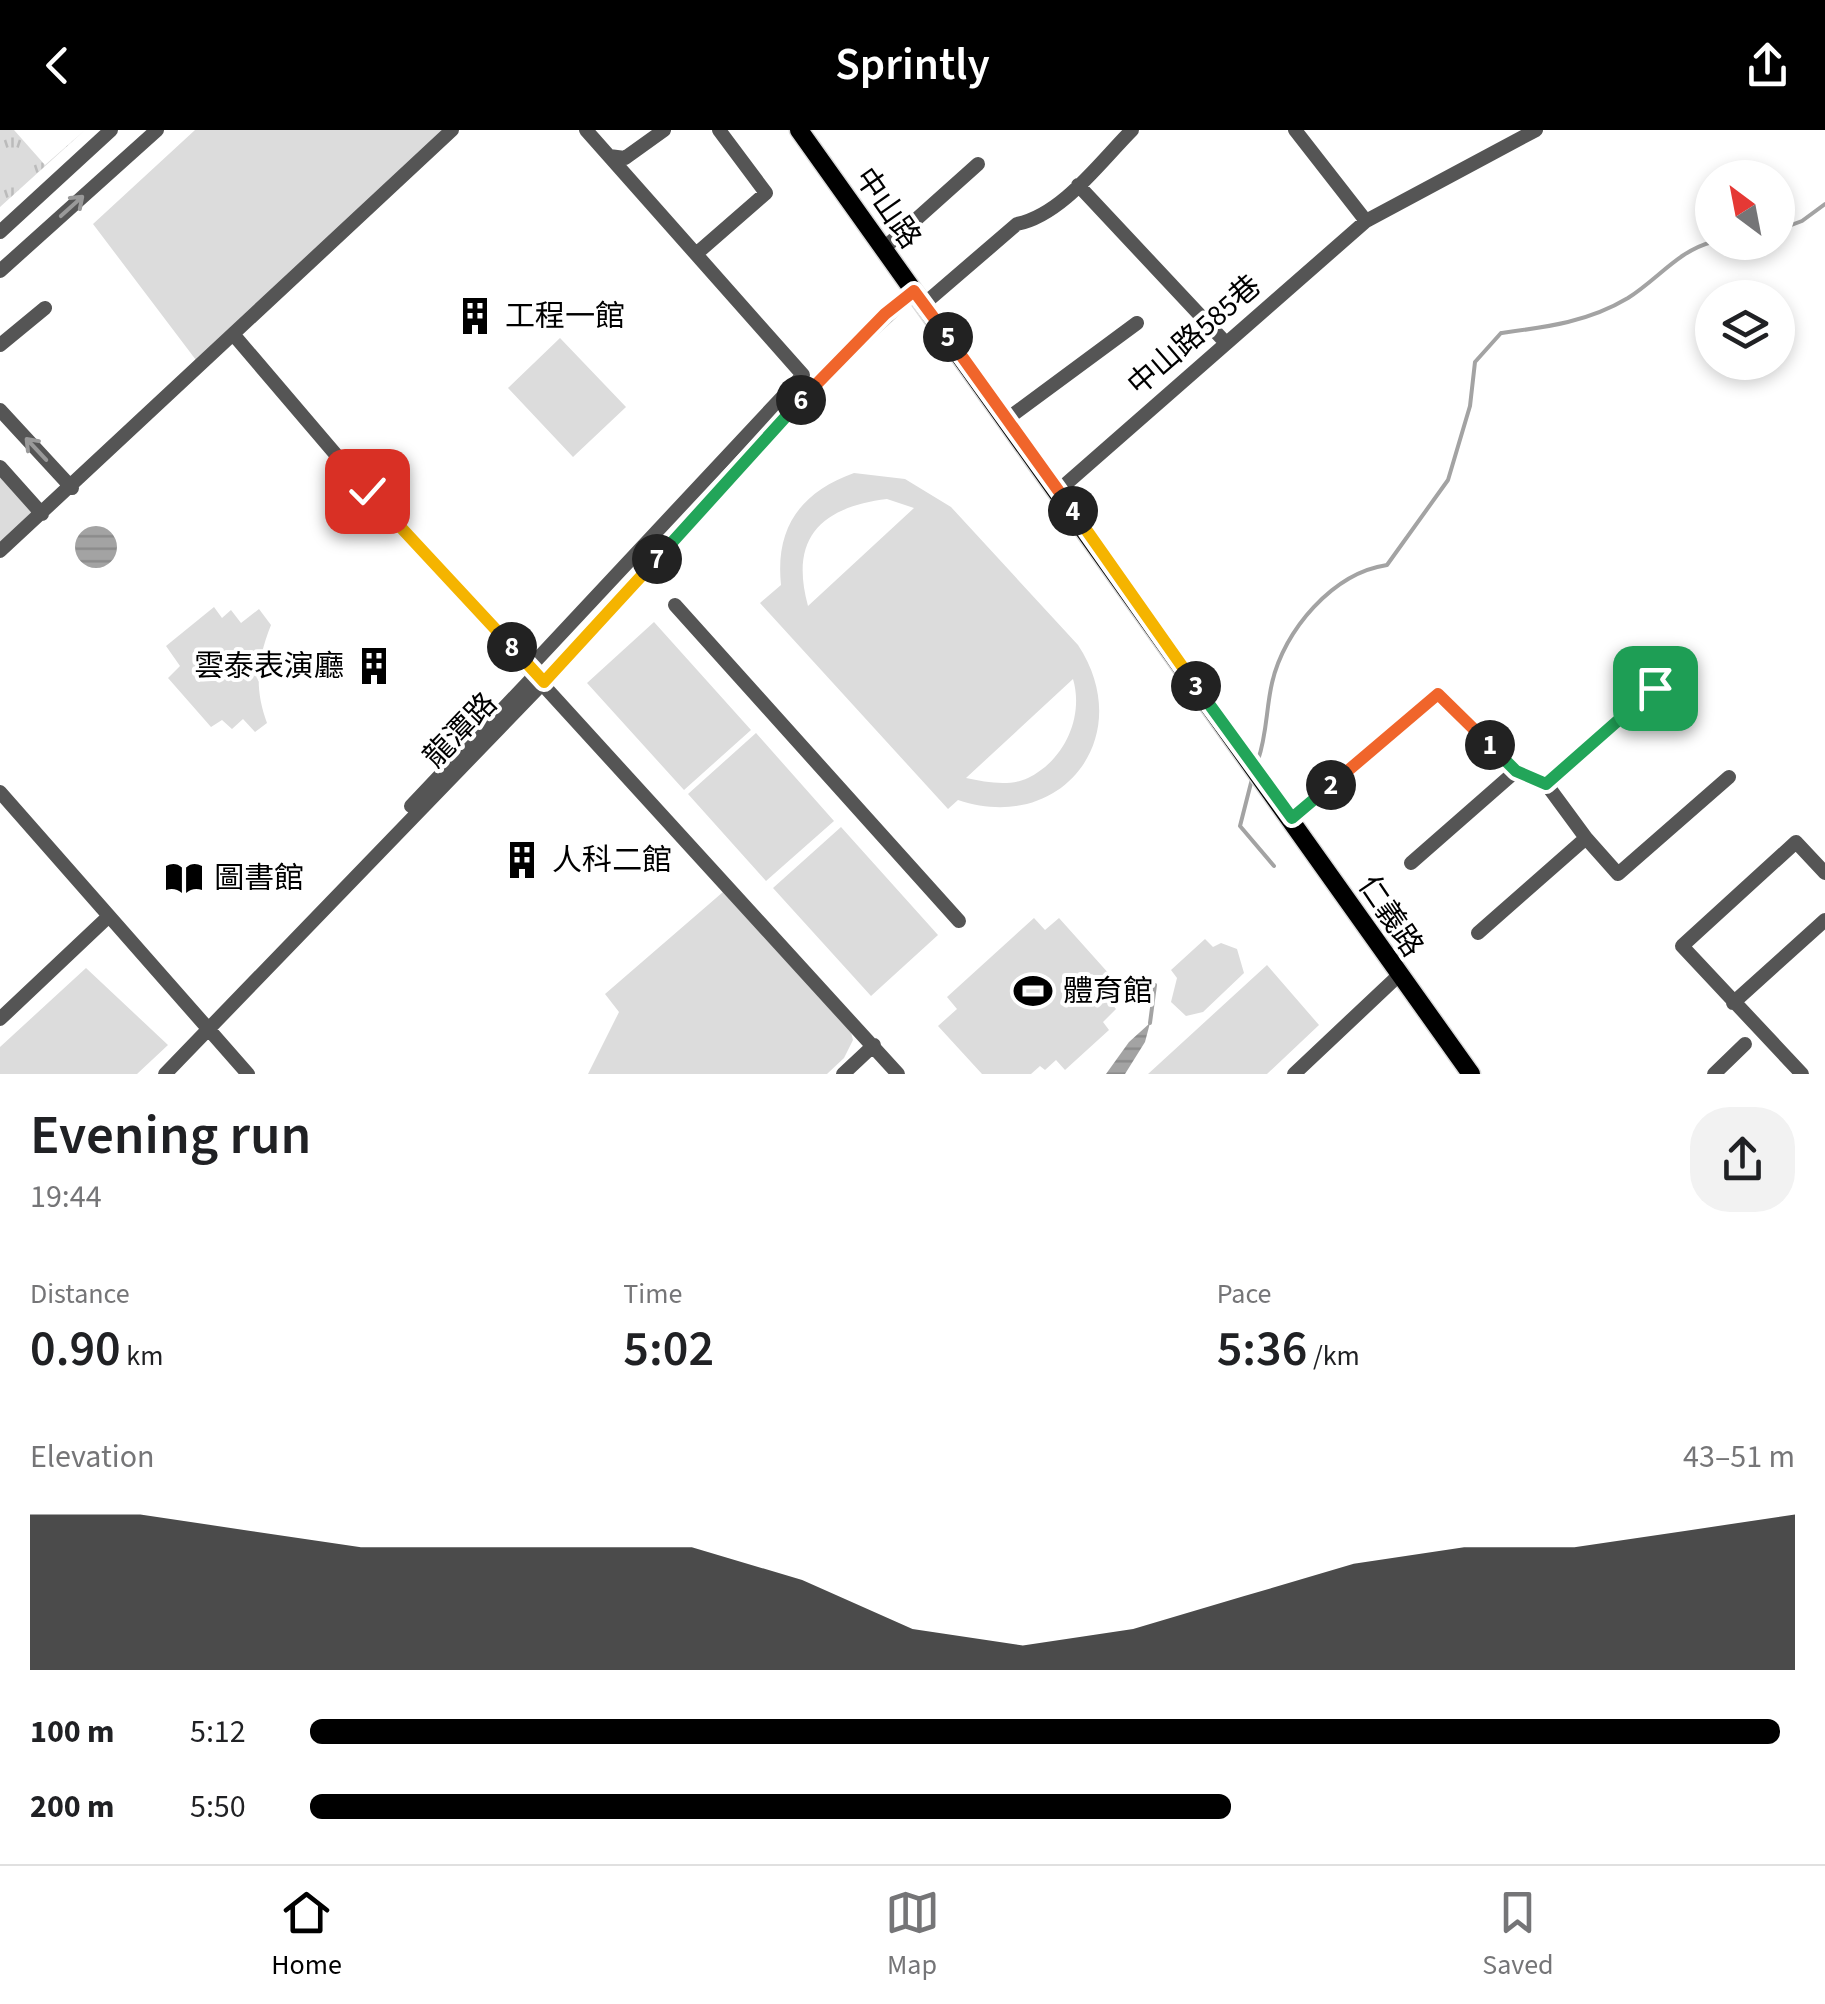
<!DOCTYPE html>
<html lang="en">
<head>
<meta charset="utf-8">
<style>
  body { margin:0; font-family:"Source Sans 3","Noto Sans TC",sans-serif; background:#f2f2f2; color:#202124; height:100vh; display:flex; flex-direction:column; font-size:38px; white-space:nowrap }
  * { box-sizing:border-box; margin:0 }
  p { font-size:32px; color:#757577 }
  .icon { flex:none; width:55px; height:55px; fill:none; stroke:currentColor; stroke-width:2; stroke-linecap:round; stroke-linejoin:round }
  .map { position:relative; height:944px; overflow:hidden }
  .sheet { display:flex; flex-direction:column; background:#fff; flex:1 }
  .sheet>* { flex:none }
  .needle { width:65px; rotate:328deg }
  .buttons { position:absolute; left:1695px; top:30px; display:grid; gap:20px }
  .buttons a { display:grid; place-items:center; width:100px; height:100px; border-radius:50%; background:#fff; box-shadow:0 5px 15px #0003; font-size:50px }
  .pin { position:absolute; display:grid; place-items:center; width:85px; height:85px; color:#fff; margin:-42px; border-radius:20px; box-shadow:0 5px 15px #0006 }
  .km { position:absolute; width:50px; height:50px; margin:-25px; border-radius:50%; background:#222; color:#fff; font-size:28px; line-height:50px; text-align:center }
  .round { display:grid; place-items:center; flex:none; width:105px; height:105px; border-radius:40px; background:#f2f2f2 }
  .overview { display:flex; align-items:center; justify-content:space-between; height:170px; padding:0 30px }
  h1 { font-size:55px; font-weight:600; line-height:75px }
  .stats { display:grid; grid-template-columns:repeat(3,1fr); gap:15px; height:170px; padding:10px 30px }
  .stats div { display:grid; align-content:center }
  .stats b { font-size:50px; font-weight:600 }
  .stats small { font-size:28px; font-weight:400 }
  .stats p { font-size:28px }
  .chart { height:280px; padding:20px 30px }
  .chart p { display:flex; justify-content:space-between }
  .chart svg { width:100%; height:180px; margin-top:10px; fill:#000; opacity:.7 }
  ul { padding:0 30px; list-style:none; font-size:32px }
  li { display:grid; grid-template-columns:160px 120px 1fr; align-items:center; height:75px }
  li i { height:25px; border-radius:12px; background:#000 }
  header { display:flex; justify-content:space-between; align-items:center; height:130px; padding:0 30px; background:#000; color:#fff; font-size:45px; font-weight:600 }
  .tabs { display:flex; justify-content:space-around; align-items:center; height:140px; border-top:2px solid #e0e0e0; background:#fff; font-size:28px; color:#757577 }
  .tabs a { display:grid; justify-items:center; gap:5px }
  .tabs .on { color:#000 }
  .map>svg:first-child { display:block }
  .grass { fill:#dcdcdc; fill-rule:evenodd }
  .park { fill:url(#park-tufts) }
  .water { fill:url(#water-rules) }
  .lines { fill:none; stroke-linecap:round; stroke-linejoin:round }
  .stream { stroke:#a3a3a3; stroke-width:4 }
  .major-casing { stroke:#dbdbdb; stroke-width:21 }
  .minor { stroke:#555; stroke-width:14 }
  .major { stroke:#000; stroke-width:18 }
  .oneway { stroke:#999 }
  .split-1-casing { stroke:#fff; stroke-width:20 }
  .split-2-casing { stroke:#fff; stroke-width:20 }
  .split-3-casing { stroke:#fff; stroke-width:20 }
  .split-4-casing { stroke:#fff; stroke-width:20 }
  .split-5-casing { stroke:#fff; stroke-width:20 }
  .split-6-casing { stroke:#fff; stroke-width:20 }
  .split-7-casing { stroke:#fff; stroke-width:20 }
  .split-8-casing { stroke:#fff; stroke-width:20 }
  .split-9-casing { stroke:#fff; stroke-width:20 }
  .split-1 { stroke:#22a559; stroke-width:12 }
  .split-2 { stroke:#f0652b; stroke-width:12 }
  .split-3 { stroke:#22a559; stroke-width:12 }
  .split-4 { stroke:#f5b400; stroke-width:12 }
  .split-5 { stroke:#f0652b; stroke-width:12 }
  .split-6 { stroke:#f0652b; stroke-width:12 }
  .split-7 { stroke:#22a559; stroke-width:12 }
  .split-8 { stroke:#f5b400; stroke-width:12 }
  .split-9 { stroke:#f5b400; stroke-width:12 }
  .labels { text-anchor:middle; stroke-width:8; stroke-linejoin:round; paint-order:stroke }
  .street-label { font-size:30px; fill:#000; stroke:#fff }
  .poi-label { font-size:30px; fill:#000; stroke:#fff; text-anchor:start }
</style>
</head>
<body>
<header><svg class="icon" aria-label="back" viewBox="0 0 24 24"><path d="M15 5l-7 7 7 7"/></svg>Sprintly<svg class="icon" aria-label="share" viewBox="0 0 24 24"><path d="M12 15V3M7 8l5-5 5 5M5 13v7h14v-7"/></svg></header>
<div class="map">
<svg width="1825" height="944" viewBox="0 0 1825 944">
  <defs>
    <pattern id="park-tufts" width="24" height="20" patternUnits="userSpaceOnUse" patternTransform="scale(2.5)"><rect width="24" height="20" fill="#dcdcdc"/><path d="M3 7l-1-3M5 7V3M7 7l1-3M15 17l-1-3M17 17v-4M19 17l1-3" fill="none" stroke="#bbb"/></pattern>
    <pattern id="water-rules" width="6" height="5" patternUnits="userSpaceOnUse" patternTransform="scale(2.5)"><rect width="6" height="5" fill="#a3a3a3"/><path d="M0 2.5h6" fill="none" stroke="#8b8b8b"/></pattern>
  </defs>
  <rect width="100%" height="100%" fill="#fff"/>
  <path class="grass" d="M 195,0 L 452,0 L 199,234 L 93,94 Z
    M 560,208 L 626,277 L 573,327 L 508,258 Z
    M 0,337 L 42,384 L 0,421 Z
    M 854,343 L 905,349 L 951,377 L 1078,515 C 1138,606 1062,705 958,670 L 948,679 L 760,473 L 781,455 C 775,397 801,362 854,343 ZM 887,369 L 914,378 L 808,476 C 789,407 822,377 887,369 ZM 1073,549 C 1084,586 1065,630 1028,648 C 1009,657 986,652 966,648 Z
    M 214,477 L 222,488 L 231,480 L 241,493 L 259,479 L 271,495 C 257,530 254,558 267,593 L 255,602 L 243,589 L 232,599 L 222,590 L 211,597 L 168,548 L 180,536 L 166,516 Z
    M 654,492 L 751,600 L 684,660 L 587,553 Z
    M 756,603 L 834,691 L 766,751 L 688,664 Z
    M 841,697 L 938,805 L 871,866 L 773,758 Z
    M 723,762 L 849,895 L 853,910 L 844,928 L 827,944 L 588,944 L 619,882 L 605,864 Z
    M 1034,788 L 1045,800 L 1059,788 L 1119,855 L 1106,867 L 1116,879 L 1103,892 L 1109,900 L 1065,940 L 1056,930 L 1045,940 L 1040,936 L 1031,944 L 982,944 L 938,896 L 957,879 L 947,867 Z
    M 1205,809 L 1213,817 L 1221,813 L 1237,819 L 1244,843 L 1203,882 L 1186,886 L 1171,872 L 1177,848 L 1171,840 Z
    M 1267,835 L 1319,895 L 1267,944 L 1148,944 Z
    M 86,838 L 168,915 L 137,944 L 0,944 L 0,917 Z"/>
  <path class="park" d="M 0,0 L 14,0 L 45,35 L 85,0 L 0,77 Z"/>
  <path class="water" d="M75 417a21 21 0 1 1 42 0a21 21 0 1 1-42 0Z
    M 1150,893 L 1145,912 L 1125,944 L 1106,944 L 1129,912 Z"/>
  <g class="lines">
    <path class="stream" d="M 1778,100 L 1802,91 L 1825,74
      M 1258,630 C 1267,604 1266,579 1272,553 C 1284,500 1333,443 1387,435 L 1448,350 L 1470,276 L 1475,232 L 1501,203 C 1547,197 1588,192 1628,168 C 1658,149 1678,121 1712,112
      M 1252,649 L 1240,696 L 1274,736
      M 1150,893 L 1155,855"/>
    <g class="major-casing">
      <path id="major" d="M 799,0 L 1471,944"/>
    </g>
    <path class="minor" d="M 1295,0 L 1366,91
      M 609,26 L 625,28 L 664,0
      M 1078,55 L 1226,213
      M 0,102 L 111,0
      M 883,119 L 978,34
      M 696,124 L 766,63 L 719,0
      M 0,141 L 157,0
      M 924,174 L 1017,94 C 1062,85 1100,32 1132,0
      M 233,204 L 378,374 L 898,944
      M 0,215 L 45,178
      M 0,280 L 72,358
      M 1007,289 L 1137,193
      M 0,337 L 42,384
      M 1059,360 L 1366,91 L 1536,0
      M 0,421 L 452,0
      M 675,475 L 959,791
      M 530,537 L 803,245 L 586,0
      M 1547,655 L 1655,558
      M 0,662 L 248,944
      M 411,676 L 536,544
      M 1292,688 L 1438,564 L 1516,641 L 1547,655 L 1586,708 L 1478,803
      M 1586,708 L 1618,744 L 1729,647
      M 1411,733 L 1516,641
      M 1733,873 L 1825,790
      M 0,889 L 109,786
      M 165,944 L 544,552 L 816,254 L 914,161
      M 843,944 L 874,915
      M 1294,944 L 1398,846
      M 1714,944 L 1745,914
      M 1802,944 L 1682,816 L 1796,712 L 1825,743"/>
    <use href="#major" class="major"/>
  </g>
  <defs><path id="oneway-shaft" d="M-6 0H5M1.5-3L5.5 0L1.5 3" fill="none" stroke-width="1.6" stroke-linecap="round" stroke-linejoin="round" transform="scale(2.5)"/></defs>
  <g class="oneway">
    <use href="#oneway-shaft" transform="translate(72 76) rotate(-42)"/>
    <use href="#oneway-shaft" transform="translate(36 319) rotate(-133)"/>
  </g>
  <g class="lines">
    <g class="split-1-casing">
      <path id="split-1" d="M 1490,615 L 1516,641 L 1546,654 L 1655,558"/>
    </g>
    <g class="split-2-casing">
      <path id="split-2" d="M 1331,655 L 1438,564 L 1490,615"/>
    </g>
    <g class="split-3-casing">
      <path id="split-3" d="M 1196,556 L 1292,688 L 1331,655"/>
    </g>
    <g class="split-4-casing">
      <path id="split-4" d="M 1073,381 L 1196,556"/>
    </g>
    <g class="split-5-casing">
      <path id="split-5" d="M 948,207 L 1073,381"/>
    </g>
    <g class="split-6-casing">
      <path id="split-6" d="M 801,270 L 885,184 L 914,161 L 948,207"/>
    </g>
    <g class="split-7-casing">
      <path id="split-7" d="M 657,429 L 801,270"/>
    </g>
    <g class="split-8-casing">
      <path id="split-8" d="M 512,517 L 544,552 L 657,429"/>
    </g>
    <g class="split-9-casing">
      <path id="split-9" d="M 367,361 L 512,517"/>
    </g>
    <use href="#split-1" class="split-1"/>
    <use href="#split-2" class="split-2"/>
    <use href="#split-3" class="split-3"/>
    <use href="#split-4" class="split-4"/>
    <use href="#split-5" class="split-5"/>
    <use href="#split-6" class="split-6"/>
    <use href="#split-7" class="split-7"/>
    <use href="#split-8" class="split-8"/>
    <use href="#split-9" class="split-9"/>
  </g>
  <defs>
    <g id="building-bare" transform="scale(3)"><path d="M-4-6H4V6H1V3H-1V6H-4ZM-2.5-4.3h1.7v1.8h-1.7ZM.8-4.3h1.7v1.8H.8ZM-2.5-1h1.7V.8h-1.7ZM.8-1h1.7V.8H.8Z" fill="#000" stroke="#fff" stroke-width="2.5" paint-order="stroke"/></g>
    <g id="library-bare" transform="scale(3)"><path d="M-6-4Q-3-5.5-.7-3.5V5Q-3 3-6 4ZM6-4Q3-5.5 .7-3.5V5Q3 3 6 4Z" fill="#000" stroke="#fff" stroke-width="2.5" paint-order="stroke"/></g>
    <g id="stadium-bare" transform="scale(3)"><path d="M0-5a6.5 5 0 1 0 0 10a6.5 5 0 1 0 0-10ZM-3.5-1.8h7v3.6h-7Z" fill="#000" stroke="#fff" stroke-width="2.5" paint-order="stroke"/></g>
  </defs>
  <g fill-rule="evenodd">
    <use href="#building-bare" x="475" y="186"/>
    <use href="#building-bare" x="374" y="536"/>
    <use href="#building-bare" x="522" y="730"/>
    <use href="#library-bare" x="184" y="748"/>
    <use href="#stadium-bare" x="1033" y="861"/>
  </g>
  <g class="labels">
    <g class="street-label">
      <text transform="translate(888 78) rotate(55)" y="10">中山路</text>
      <text transform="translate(1194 205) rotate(-41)" y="10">中山路585巷</text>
      <text transform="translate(460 600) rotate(-46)" y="10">龍潭路</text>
      <text transform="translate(1391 786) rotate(56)" y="10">仁義路</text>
    </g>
    <g class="poi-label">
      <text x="505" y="196">工程一館</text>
      <text x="344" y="546" text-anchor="end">雲泰表演廳</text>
      <text x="552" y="740">人科二館</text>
      <text x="214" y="758">圖書館</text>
      <text x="1063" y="871">體育館</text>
    </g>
  </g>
</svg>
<div class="buttons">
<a><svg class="needle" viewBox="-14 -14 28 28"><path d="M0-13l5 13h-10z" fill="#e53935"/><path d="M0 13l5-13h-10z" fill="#757577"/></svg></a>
<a><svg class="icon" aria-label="layers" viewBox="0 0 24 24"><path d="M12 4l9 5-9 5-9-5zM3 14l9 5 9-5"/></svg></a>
</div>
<div class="pin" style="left:1655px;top:558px;background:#1e9e55"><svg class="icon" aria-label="arrive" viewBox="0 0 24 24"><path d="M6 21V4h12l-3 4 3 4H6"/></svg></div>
<div class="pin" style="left:367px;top:361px;background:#d93025"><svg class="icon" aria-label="check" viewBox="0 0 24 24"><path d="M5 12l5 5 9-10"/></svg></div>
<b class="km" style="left:1490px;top:615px">1</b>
<b class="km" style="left:1331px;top:655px">2</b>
<b class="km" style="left:1196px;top:556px">3</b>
<b class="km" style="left:1073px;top:381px">4</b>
<b class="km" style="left:948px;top:207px">5</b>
<b class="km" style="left:801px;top:270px">6</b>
<b class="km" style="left:657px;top:429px">7</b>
<b class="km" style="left:512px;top:517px">8</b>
</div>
<section class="sheet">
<div class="overview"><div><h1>Evening run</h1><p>19:44</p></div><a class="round"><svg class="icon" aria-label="share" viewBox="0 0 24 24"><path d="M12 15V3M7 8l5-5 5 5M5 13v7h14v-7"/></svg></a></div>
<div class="stats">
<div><p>Distance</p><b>0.90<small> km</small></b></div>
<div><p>Time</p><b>5:02</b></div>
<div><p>Pace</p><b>5:36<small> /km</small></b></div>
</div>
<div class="chart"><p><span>Elevation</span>43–51 m</p>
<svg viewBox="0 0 160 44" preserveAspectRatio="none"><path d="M0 44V6L10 6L20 10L30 14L40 14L50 14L60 14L70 22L80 34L90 38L100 34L110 26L120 18L130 14L140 14L150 10L160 6V44z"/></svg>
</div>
<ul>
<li><b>100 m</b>5:12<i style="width:99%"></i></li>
<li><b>200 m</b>5:50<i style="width:62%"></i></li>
</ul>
</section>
<nav class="tabs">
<a class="on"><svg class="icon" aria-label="home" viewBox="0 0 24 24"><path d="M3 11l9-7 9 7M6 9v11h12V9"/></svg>Home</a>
<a><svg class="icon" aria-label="map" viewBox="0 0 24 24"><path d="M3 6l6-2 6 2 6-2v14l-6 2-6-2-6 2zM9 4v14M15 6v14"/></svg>Map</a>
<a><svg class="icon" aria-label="saved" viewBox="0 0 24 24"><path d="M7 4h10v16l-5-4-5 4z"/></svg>Saved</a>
</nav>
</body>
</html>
